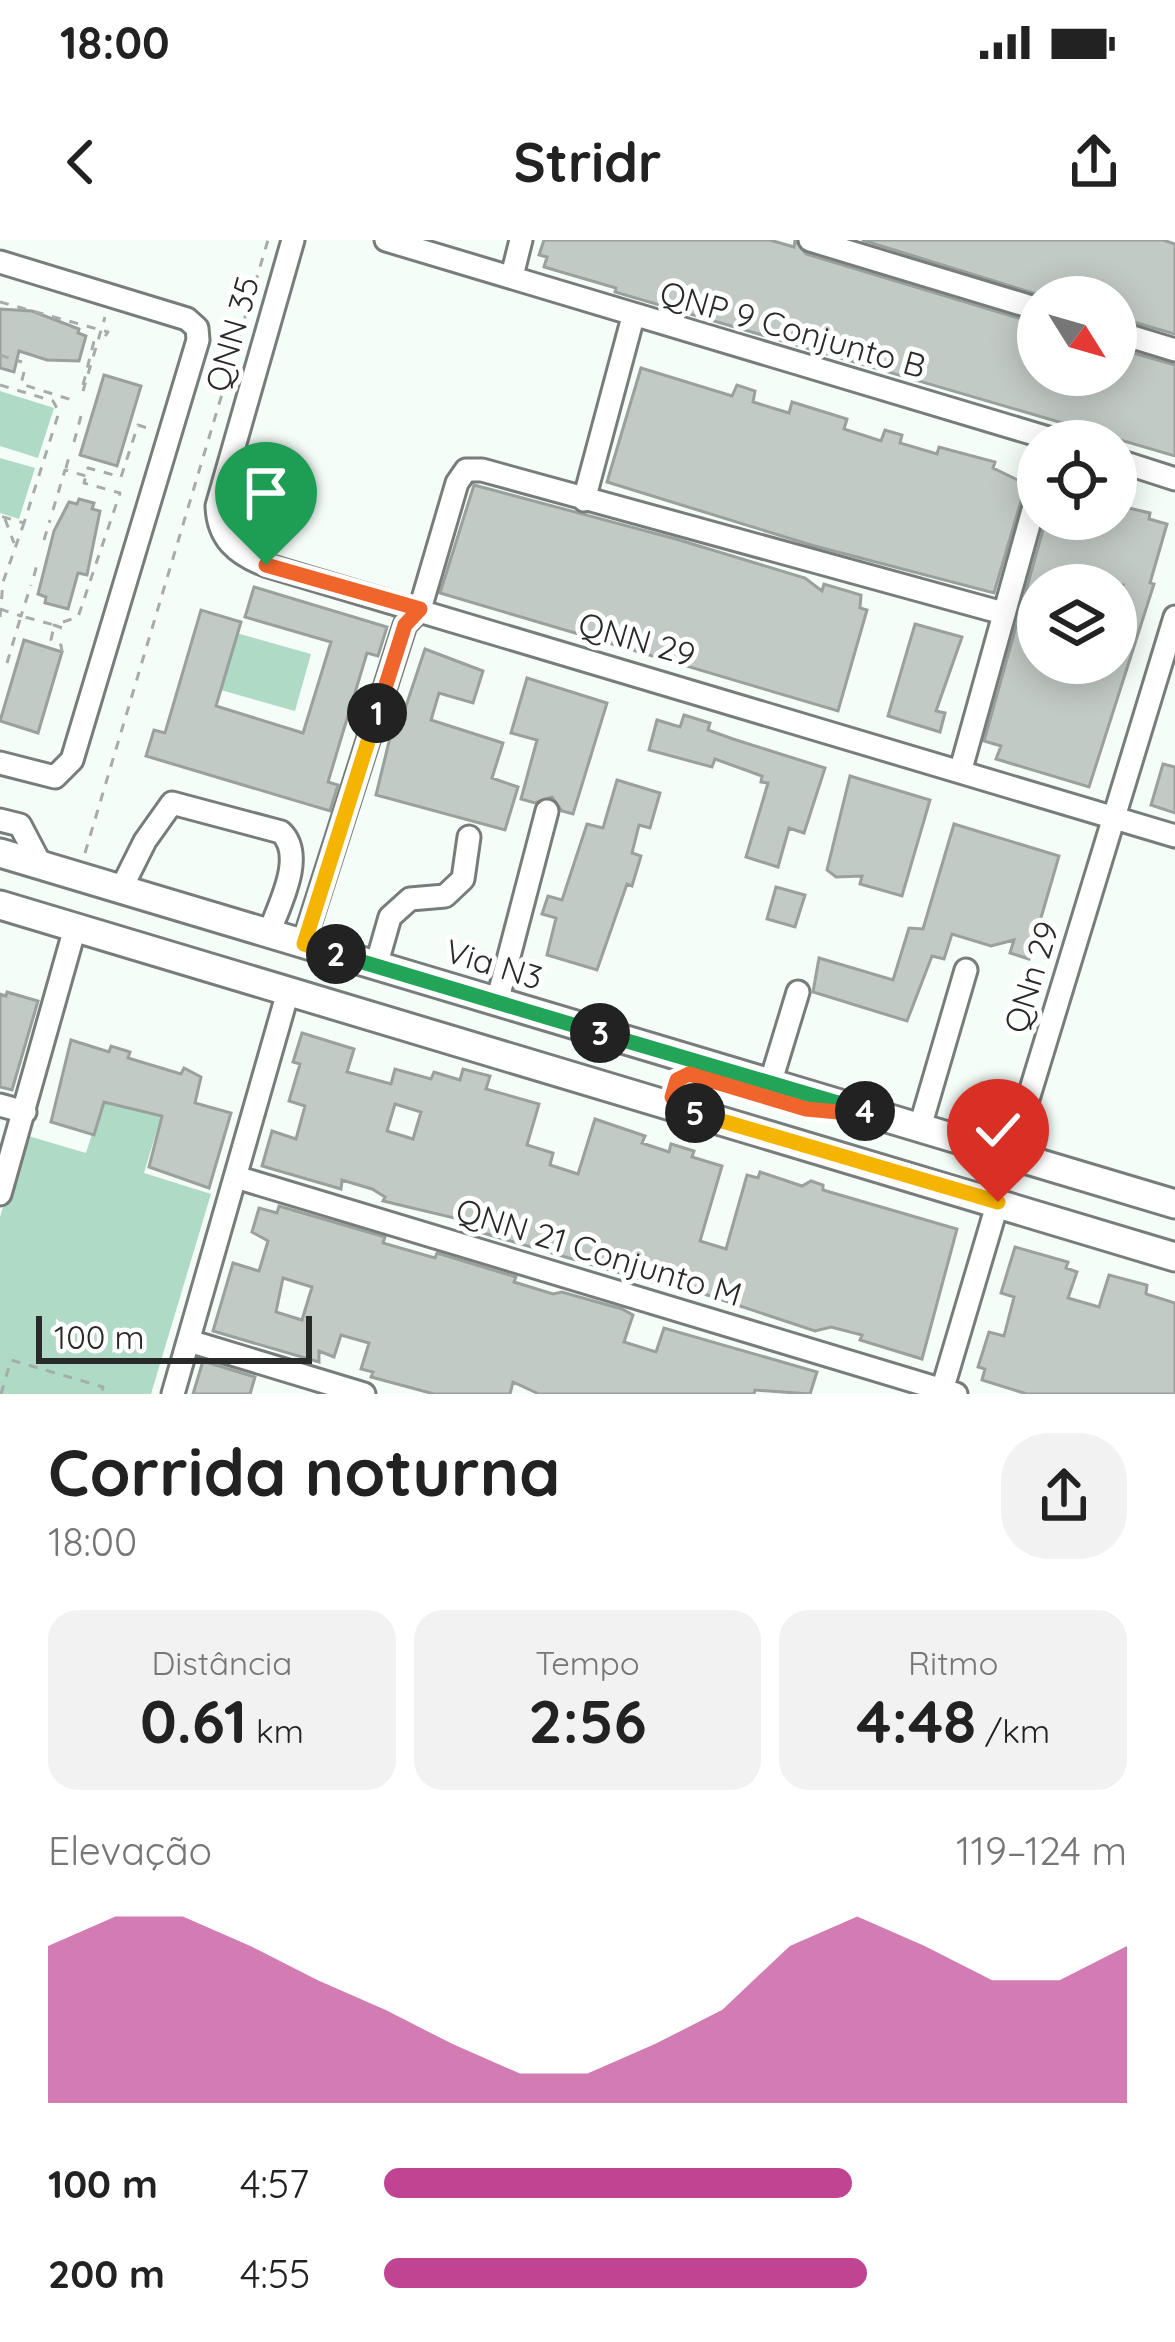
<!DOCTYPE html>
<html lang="pt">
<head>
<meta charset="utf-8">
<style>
  body { margin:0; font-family:Quicksand,sans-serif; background:#f2f2f2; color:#222; height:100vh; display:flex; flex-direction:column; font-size:45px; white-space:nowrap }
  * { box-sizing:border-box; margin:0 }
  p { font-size:39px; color:#767676 }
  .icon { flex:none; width:66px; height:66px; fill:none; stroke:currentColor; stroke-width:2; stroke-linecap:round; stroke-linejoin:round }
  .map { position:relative; height:1154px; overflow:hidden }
  .panel { display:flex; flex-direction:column; background:#fff; flex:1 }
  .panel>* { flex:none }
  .needle { width:78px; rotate:127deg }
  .buttons { position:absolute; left:1017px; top:36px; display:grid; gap:24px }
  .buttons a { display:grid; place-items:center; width:120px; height:120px; border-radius:50%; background:#fff; box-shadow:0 6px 30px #0003; font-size:60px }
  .scale { position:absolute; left:36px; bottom:30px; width:276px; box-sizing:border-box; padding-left:12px; border:6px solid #282b2a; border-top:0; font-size:33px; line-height:42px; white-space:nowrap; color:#282b2a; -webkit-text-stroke:9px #fff; paint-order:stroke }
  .pin { position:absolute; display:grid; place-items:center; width:102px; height:102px; color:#fff; margin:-123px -51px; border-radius:50% 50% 50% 0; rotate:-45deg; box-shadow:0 0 12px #0007 }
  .pin .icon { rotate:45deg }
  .km { position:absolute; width:60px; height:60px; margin:-30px; border-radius:50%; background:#222; color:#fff; font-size:33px; line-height:60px; text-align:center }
  .round { display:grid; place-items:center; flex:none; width:126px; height:126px; border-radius:48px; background:#f2f2f2 }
  .head { display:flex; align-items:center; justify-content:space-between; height:204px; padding:0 48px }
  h1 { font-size:66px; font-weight:800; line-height:90px }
  .metrics { display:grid; grid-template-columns:repeat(3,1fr); gap:18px; height:204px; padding:12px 48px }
  .metrics div { display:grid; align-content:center; border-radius:30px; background:#f2f2f2; text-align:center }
  .metrics b { font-size:60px; font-weight:800 }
  .metrics small { font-size:33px; font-weight:400 }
  .metrics p { font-size:33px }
  .chart { height:336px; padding:24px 48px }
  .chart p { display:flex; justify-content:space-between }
  .chart svg { width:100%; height:216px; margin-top:12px; fill:#c14493; opacity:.7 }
  ul { padding:0 48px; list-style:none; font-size:39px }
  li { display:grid; grid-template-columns:192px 144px 1fr; align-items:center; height:90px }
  li i { height:30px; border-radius:15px; background:#c14493 }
  .status { display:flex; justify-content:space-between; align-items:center; height:84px; padding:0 60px; background:#fff; direction:ltr }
  .status svg { height:33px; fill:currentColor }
  header { display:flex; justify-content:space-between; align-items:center; height:156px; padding:0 48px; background:#fff; font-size:54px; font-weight:800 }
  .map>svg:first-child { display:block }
  .green { fill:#afdac6 }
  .building { fill:#c2cac6; stroke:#99a09d; stroke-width:3; fill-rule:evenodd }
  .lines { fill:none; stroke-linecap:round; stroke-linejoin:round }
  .minor-casing { stroke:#777d7a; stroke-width:27 }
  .major-casing { stroke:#777d7a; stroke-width:33 }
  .path { stroke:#a6aca9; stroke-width:3; stroke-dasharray:9 9; stroke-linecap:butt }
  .minor { stroke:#fff; stroke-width:21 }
  .major { stroke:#fff; stroke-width:27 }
  .split-1-casing { stroke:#fff; stroke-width:24 }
  .split-2-casing { stroke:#fff; stroke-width:24 }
  .split-3-casing { stroke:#fff; stroke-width:24 }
  .split-4-casing { stroke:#fff; stroke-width:24 }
  .split-5-casing { stroke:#fff; stroke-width:24 }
  .split-6-casing { stroke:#fff; stroke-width:24 }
  .split-1 { stroke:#f0652b; stroke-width:15 }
  .split-2 { stroke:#f5b400; stroke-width:15 }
  .split-3 { stroke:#22a559; stroke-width:15 }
  .split-4 { stroke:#22a559; stroke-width:15 }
  .split-5 { stroke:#f0652b; stroke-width:15 }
  .split-6 { stroke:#f5b400; stroke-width:15 }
  .labels { text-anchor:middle; stroke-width:10; stroke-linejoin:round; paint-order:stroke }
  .street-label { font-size:33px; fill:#282b2a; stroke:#fff }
</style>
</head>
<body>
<div class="status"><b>18:00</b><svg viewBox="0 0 49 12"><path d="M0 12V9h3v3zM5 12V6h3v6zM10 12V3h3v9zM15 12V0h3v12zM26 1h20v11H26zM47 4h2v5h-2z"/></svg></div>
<header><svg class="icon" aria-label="back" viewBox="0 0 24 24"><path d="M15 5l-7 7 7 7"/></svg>Stridr<svg class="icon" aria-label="share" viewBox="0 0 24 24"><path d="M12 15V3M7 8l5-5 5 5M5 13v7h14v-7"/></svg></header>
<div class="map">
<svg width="1175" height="1154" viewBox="0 0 1175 1154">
  <rect width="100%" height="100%" fill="#f5fdf9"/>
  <path class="green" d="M 0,151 L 54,168 L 38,218 L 0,206 Z
    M 0,218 L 35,228 L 19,279 L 0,273 Z
    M 233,392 L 311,414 L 295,471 L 217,449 Z
    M 103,859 L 161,876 L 144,933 L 211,954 L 151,1154 L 0,1154 L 0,977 L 25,895 L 86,913 Z"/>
  <path class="building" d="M 544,0 L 770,0 L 794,7 L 795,0 L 806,14 L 1038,84 L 1038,135 L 1116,135 L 1116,108 L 1175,125 L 1175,216 L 615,52 L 616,48 L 544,27 L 547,17 L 539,15 Z
    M 862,0 L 1163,0 L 1175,4 L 1175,94 L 1116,77 L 1116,57 L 1046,57 Z
    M 0,69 L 32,71 L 79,89 L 78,93 L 86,96 L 79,121 L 47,120 L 19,111 L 14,132 L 0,128 Z
    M 641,128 L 732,156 L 737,145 L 755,151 L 753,162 L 789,173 L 792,162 L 847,179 L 844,189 L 881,201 L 885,190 L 902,195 L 900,203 L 937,214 L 939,207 L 995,222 L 993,228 L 1026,244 L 994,353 L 811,305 L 607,242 Z
    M 104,135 L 141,146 L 117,226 L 80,215 Z
    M 474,245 L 676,299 L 805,338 L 822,351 L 824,344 L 861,355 L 860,368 L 867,370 L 838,471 L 440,353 Z
    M 79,259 L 94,263 L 92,269 L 100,271 L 87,335 L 78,333 L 68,369 L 45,363 L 46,357 L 38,354 L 54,291 L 69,262 L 77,264 Z
    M 1116,265 L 1150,273 L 1149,279 L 1167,284 L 1150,343 L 1154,344 L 1089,547 L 996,519 L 1001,506 L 984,501 L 1046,279 L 1116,279 ZM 1038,345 L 1123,345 L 1116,359 L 1116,423 L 1038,423 Z
    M 254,347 L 387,387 L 378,416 L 367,413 L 340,502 L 328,542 L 338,545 L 330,571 L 146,516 L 154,490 L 165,493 L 201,370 L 241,382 L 216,466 L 303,493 L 331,402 L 245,377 Z
    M 915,384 L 962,397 L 936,471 L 945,473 L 940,492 L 888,476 Z
    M 24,400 L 62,412 L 38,493 L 0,481 Z
    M 425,409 L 483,431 L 473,463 L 439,453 L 431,480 L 503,503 L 492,538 L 518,547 L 505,590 L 376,555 L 396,473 L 403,475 Z
    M 527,438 L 607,463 L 573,574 L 562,571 L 552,557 L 535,563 L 521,559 L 537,500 L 511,493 Z
    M 684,475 L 710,483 L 708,490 L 733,499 L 825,528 L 804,593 L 789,588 L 778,627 L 746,617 L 768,543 L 761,542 L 762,536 L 715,519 L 712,527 L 649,510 L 657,480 L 680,487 Z
    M 1163,524 L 1175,527 L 1175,573 L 1151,565 Z
    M 850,536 L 930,560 L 902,656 L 860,644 L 862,636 L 836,637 L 827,630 Z
    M 617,540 L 660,553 L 650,588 L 639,585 L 632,613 L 641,616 L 632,646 L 627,644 L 597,730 L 547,715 L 556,678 L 542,674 L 548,656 L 562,660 L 587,584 L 603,588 Z
    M 954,584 L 1059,616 L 1029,719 L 1010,713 L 1014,700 L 991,706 L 952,694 L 944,719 L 932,716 L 907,781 L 813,752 L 819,718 L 893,740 L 909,688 L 923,689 Z
    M 776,647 L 805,655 L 795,687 L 767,679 Z
    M 7,752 L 38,761 L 12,850 L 0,847 L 0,754 L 6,756 Z
    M 302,793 L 354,809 L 347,832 L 391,844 L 395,829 L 431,839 L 434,832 L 460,840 L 463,829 L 490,836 L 486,849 L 539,864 L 527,905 L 553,913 L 550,925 L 578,934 L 595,879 L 645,896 L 642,903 L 669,912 L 671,904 L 694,911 L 692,917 L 722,926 L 700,1001 L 726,1009 L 747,935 L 758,938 L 760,932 L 802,946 L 811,941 L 823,945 L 823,950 L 957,989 L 922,1119 L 860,1100 L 862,1095 L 831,1087 L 815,1091 L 659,1039 L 658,1044 L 483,993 L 462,985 L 463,980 L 383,961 L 385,957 L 372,949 L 342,940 L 341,949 L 262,926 L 272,891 L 296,899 L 305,866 L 289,861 L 300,824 L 293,822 ZM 395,864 L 421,872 L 413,899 L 387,891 Z
    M 71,800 L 109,812 L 111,806 L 130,812 L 128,818 L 181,834 L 184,828 L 201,837 L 195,863 L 231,873 L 209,948 L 149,927 L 162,876 L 104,862 L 94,895 L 51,882 Z
    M 279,966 L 385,997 L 383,1003 L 435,1018 L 437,1013 L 516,1037 L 514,1042 L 553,1054 L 562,1052 L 622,1069 L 633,1075 L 624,1102 L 656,1112 L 664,1088 L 817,1132 L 810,1154 L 755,1150 L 754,1154 L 539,1154 L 513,1142 L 510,1154 L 434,1154 L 371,1137 L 373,1132 L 361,1129 L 369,1103 L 341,1095 L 334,1117 L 319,1111 L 319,1122 L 213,1091 L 233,1023 L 259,1031 L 268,1001 L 252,992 L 259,968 L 277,973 ZM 283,1038 L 312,1047 L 302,1080 L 276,1072 Z
    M 1015,1007 L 1068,1022 L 1066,1028 L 1077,1032 L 1068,1058 L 1099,1067 L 1109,1035 L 1147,1045 L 1146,1054 L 1175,1063 L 1175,1154 L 1027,1154 L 982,1140 L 985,1129 L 978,1127 L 989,1092 L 1004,1096 L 1014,1057 L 1001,1053 Z
    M 203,1121 L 255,1137 L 250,1154 L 193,1154 Z"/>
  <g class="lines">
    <g class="minor-casing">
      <path id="minor" d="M 293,0 L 217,266 C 218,298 236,314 265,325 L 1175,596
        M 386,0 L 1058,201
        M 810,0 L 1038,69
        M 0,22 L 187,79 L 197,88 L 198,100 L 72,520 L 55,537 L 0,523
        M 512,36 L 521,0
        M 1116,92 L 1175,110
        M 1116,220 L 1175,239
        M 584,260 L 633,77
        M 961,529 L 1038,252
        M 0,580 L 20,585 L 41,625
        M 121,649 L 145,601 L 172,563 L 281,592 C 306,616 279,665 269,693
        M 303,704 L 405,385 L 420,369 L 457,243 L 466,230 L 482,230 L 1003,373
        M 376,726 L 390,677 L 410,659 L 445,656 L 463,639 L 469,597
        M 497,762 L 547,571
        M 770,844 L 798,752
        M 0,865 L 25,872
        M 920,887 L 966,730
        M 1011,915 L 1175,377
        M 236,937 L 956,1154
        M 0,954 L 75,688
        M 189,1101 L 364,1154
        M 173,1154 L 288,752
        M 941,1154 L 998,962"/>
    </g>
    <g class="major-casing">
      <path id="major" d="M 0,613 L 1175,964
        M 0,665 L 1175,1017"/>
    </g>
    <path class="path" d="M 0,62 L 108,92 L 101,102
      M 0,115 L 22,122
      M 24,132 L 21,144 L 72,160
      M 0,145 L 53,161 L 59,172 L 24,283 L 0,276
      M 83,145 L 96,93
      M 83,151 L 105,77
      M 74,202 L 81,176
      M 66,228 L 70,213
      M 53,270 L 65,230 L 86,236
      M 5,279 L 14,303
      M 44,300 L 50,280
      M 34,336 L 38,320
      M 0,369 L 21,376 L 31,345
      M 0,377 L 3,342 L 24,283
      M 62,388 L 54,385 L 78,377 L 120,253 L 84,243 L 88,228 L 121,237 L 138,185 L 153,190
      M 7,423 L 21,376 L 54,385 L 51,400 L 61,405 L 63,418
      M 85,613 L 268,0
      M 1,1154 L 11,1120 L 103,1147 L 101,1154"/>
    <use href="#minor" class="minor"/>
    <use href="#major" class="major"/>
  </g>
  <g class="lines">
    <g class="split-1-casing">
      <path id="split-1" d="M 266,325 L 420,369 L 405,385 L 377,473"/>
    </g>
    <g class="split-2-casing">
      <path id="split-2" d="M 336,714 L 304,704 L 377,473"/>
    </g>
    <g class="split-3-casing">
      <path id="split-3" d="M 336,714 L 600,793"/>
    </g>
    <g class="split-4-casing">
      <path id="split-4" d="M 600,793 L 865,871"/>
    </g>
    <g class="split-5-casing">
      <path id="split-5" d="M 695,873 L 678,867 L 672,857 L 677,840 L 689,834 L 806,869 L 881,876 L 865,871"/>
    </g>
    <g class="split-6-casing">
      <path id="split-6" d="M 695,873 L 998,962"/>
    </g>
    <use href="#split-1" class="split-1"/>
    <use href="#split-2" class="split-2"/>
    <use href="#split-3" class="split-3"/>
    <use href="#split-4" class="split-4"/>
    <use href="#split-5" class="split-5"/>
    <use href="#split-6" class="split-6"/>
  </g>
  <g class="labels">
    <g class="street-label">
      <text transform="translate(793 89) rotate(16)" y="12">QNP 9 Conjunto B</text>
      <text transform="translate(232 94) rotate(-74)" y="12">QNN 35</text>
      <text transform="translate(637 399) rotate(16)" y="12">QNN 29</text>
      <text transform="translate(494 724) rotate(17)" y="12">Via N3</text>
      <text transform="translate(1031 737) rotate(-73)" y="12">QNn 29</text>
      <text transform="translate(599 1012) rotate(17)" y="12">QNN 21 Conjunto M</text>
    </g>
  </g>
</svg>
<div class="buttons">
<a><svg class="needle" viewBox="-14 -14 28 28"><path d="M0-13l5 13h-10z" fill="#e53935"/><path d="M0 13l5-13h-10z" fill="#767676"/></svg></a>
<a><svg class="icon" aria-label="locate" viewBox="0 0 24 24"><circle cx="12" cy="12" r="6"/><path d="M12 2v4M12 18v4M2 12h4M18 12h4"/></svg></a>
<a><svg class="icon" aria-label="layers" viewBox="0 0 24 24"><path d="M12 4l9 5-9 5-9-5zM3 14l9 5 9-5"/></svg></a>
</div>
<div class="scale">100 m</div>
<div class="pin" style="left:266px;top:325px;background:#1e9e55"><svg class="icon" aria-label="arrive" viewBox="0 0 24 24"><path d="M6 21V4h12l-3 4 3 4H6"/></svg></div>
<div class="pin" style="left:998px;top:962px;background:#d93025"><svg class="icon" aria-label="check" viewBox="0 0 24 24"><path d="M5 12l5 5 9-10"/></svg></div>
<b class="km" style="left:377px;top:473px">1</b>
<b class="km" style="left:336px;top:714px">2</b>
<b class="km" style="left:600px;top:793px">3</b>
<b class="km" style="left:865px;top:871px">4</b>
<b class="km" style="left:695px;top:873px">5</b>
</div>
<section class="panel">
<div class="head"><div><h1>Corrida noturna</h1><p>18:00</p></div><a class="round"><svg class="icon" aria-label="share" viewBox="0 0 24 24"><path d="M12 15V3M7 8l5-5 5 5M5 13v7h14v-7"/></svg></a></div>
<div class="metrics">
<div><p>Distância</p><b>0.61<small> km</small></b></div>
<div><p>Tempo</p><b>2:56</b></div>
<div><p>Ritmo</p><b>4:48<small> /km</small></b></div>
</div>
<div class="chart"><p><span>Elevação</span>119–124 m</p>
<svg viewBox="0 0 160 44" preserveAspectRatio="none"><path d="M0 44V12L10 6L20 6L30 12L40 19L50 25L60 32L70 38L80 38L90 32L100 25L110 12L120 6L130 12L140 19L150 19L160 12V44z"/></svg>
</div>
<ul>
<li><b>100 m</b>4:57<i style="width:63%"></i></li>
<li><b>200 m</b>4:55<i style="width:65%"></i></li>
</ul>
</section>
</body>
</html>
